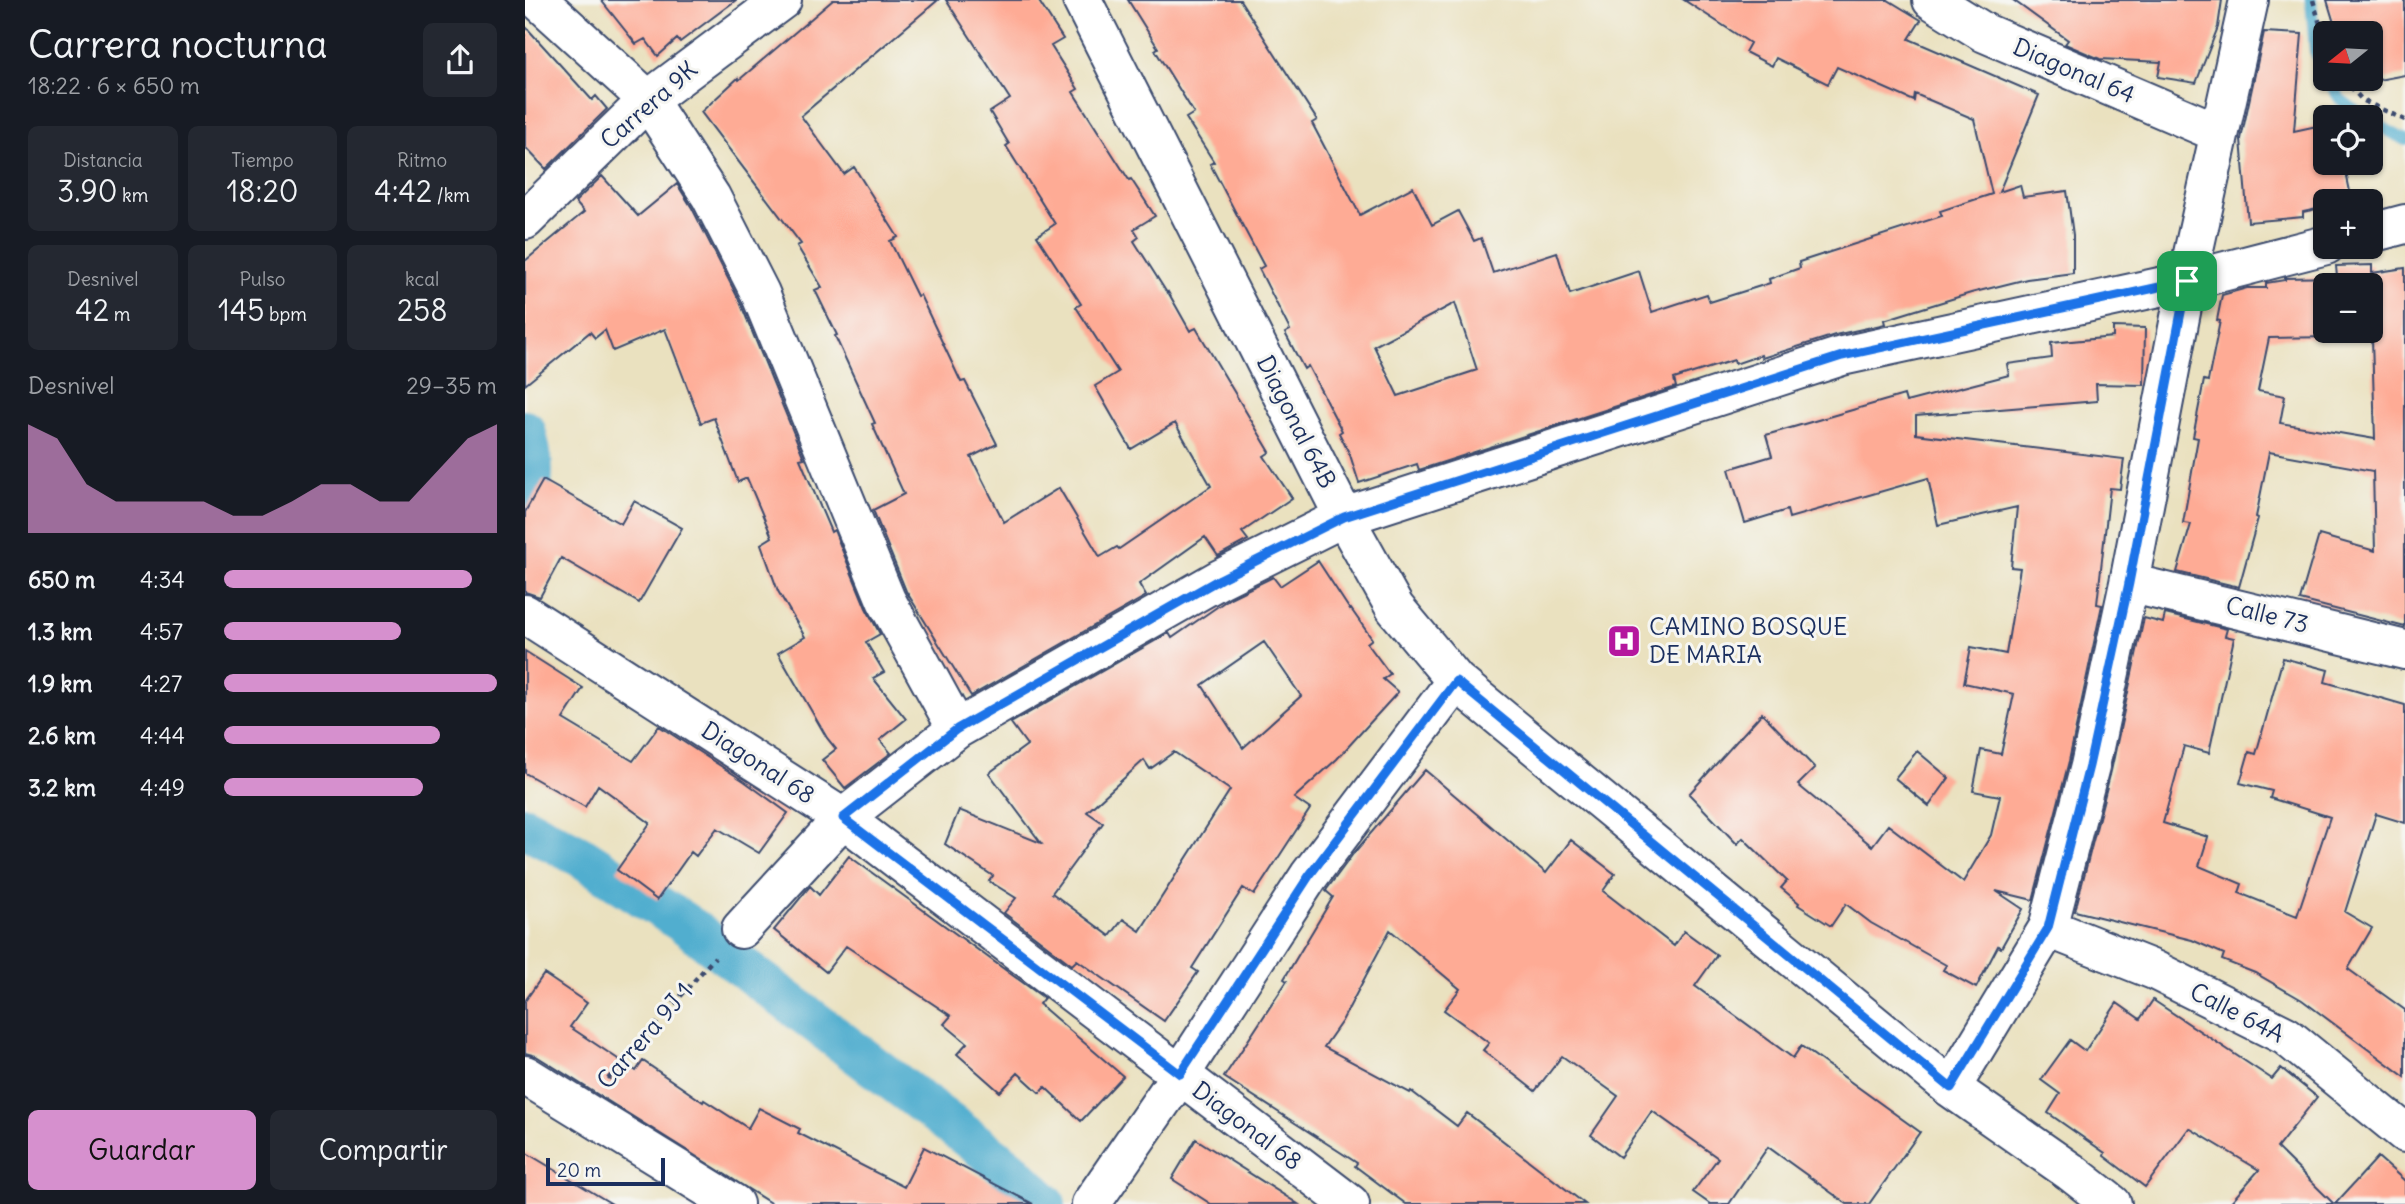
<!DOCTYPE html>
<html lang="es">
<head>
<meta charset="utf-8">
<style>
  body { margin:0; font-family:Delius,sans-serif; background:#242831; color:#f1f3f6; height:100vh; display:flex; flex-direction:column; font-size:26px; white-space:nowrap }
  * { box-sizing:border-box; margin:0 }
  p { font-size:23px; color:#9ea1a6 }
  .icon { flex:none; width:38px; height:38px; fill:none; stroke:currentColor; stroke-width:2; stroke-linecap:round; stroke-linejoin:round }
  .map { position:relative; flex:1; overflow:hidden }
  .details { display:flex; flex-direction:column; background:#171b24; width:525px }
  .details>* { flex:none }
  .needle { width:46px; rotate:252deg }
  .tools { position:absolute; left:1788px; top:21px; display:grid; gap:14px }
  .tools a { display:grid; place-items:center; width:70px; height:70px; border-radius:10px; background:#171b24; box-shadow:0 2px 5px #0004; font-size:35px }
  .scale { position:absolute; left:21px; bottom:18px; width:119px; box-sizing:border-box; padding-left:7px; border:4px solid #1b2f5e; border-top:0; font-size:19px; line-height:24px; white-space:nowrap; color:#1b2f5e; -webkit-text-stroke:5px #f6f6f2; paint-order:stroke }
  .pin { position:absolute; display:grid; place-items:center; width:60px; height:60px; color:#fff; margin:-30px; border-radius:14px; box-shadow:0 4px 10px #0006 }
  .round { display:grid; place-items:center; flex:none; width:74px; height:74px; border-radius:10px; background:#242831 }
  .summary { display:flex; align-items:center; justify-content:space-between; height:119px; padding:0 28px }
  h1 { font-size:38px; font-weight:600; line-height:52px }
  .stats { display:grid; grid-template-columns:repeat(3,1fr); gap:10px; height:119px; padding:7px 28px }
  .stats div { display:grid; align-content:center; border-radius:10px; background:#242831; text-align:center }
  .stats b { font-size:30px; font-weight:600 }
  .stats small { font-size:19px; font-weight:400 }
  .stats p { font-size:19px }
  .chart { height:196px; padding:14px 28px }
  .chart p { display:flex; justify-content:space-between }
  .chart svg { width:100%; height:126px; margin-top:7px; fill:#d690ce; opacity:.7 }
  .action { display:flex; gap:14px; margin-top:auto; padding:14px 28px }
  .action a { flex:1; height:80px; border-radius:10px; background:#d690ce; color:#111; font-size:28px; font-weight:600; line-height:80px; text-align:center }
  .action a+a { background:#242831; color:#f1f3f6 }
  ul { padding:0 28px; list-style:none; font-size:23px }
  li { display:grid; grid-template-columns:112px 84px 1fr; align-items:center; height:52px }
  li i { height:18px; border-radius:9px; background:#d690ce }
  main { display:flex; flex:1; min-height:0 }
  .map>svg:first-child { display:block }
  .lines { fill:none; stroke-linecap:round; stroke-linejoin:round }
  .stream { stroke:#51aecf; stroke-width:12 }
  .canal { stroke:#51aecf; stroke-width:42 }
  .building { fill:#feab95; fill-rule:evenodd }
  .minor-casing { stroke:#3a4a6d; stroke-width:42 }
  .path { stroke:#3a4a6d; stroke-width:4.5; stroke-dasharray:5 5; stroke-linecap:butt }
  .minor { stroke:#fff; stroke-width:38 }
  .route-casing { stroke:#fff; stroke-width:14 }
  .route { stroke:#1a73e8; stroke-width:9 }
  .labels { text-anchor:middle; stroke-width:6; stroke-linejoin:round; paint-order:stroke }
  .street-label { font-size:24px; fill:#1b2f5e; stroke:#f6f6f2 }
  .poi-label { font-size:24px; fill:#1b2f5e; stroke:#f6f6f2; text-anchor:start }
</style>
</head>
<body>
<main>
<section class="details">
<div class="summary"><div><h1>Carrera nocturna</h1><p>18:22 · 6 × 650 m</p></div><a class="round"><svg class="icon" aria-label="share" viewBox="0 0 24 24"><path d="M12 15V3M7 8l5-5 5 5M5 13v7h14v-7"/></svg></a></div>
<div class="stats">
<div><p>Distancia</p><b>3.90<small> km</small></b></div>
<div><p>Tiempo</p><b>18:20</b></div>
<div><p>Ritmo</p><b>4:42<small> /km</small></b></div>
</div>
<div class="stats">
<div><p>Desnivel</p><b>42<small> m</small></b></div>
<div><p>Pulso</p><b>145<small> bpm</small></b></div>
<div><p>kcal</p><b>258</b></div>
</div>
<div class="chart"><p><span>Desnivel</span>29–35 m</p>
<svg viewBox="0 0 160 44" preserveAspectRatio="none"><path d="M0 44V6L10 11L20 27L30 33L40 33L50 33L60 33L70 38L80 38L90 33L100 27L110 27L120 33L130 33L140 22L150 11L160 6V44z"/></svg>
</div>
<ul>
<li><b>650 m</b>4:34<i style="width:91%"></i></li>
<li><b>1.3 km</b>4:57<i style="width:65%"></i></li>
<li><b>1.9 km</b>4:27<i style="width:100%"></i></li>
<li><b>2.6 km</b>4:44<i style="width:79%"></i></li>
<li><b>3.2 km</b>4:49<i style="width:73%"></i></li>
</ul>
<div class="action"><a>Guardar</a><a>Compartir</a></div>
</section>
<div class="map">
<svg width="1880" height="1204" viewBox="0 0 1880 1204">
  <rect width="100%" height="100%" fill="#f6f6f2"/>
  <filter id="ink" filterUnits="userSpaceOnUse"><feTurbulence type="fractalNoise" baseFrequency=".0143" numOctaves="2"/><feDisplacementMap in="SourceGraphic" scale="14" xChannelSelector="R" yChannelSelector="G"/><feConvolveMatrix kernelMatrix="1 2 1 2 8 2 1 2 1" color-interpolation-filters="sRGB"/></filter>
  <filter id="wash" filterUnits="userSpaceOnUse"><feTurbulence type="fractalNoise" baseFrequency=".00686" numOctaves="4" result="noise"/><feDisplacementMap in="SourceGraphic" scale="28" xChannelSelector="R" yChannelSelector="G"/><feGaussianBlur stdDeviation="1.57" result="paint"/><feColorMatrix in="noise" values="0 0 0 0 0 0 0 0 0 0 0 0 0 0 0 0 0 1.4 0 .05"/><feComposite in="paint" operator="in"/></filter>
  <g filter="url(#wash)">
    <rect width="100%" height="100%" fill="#eae1bf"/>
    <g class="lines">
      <path class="stream" d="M 1786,0 L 1790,51 L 1801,77
        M 1802,79 L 1815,99 L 1839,117
        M 1846,121 L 1880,140"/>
      <path class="canal" d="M 0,431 C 6,453 12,481 0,503
        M 0,827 L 57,857 L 162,925 L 487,1171 L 520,1204"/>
    </g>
    <g id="blocks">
      <path class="building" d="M 76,0 L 211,0 L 155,42 L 152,39 L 133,56 L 120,39 L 111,44 Z
        M 308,0 L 413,0 L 276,116 L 319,174 L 329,167 L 373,237 L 365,241 L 392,296 L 395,295 L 436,382 L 440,381 L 472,444 L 446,457 L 479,522 L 534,488 L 575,557 L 592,547 L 594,549 L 686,486 L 650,423 L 606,449 L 570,386 L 593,372 L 551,307 L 556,304 L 512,236 L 530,224 L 481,146 L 484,144 L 465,112 L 485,99 L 421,0 L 513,0 L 538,39 L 526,46 L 553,89 L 548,92 L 604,180 L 606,179 L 630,216 L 609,229 L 614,237 L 609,241 L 642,293 L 643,292 L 665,331 L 671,328 L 745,452 L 739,456 L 767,498 L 717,532 L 723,540 L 693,556 L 680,537 L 614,584 L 621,596 L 446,696 L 381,591 L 348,510 L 379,494 L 347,424 L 350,423 L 310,336 L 312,335 L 290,290 L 297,287 L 272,246 L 276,244 L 176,112 L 213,78 L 214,80 Z
        M 603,0 L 715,0 L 792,120 L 787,123 L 835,215 L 888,187 L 907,225 L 933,211 L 949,241 L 956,238 L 968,273 L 1032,252 L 1045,294 L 1114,271 L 1127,312 L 1182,294 L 1185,302 L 1245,283 L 1244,279 L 1275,268 L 1274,262 L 1417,216 L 1415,211 L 1467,194 L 1449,119 L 1390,94 L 1389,101 L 1312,67 L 1303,84 L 1251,58 L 1247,66 L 1220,52 L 1225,43 L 1159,0 L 1363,0 L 1396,20 L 1384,39 L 1514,95 L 1474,192 L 1495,185 L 1498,197 L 1542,191 L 1548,235 L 1548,273 L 1502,279 L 1446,293 L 1359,320 L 1360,324 L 1356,325 L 1310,335 L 1237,358 L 1236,355 L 1210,364 L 1209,360 L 1149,379 L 1151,387 L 894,470 L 892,464 L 834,483 L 825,455 L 814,433 L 817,431 L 783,366 L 779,369 L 760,333 L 765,330 L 734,269 L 739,266 L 685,164 L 689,162 L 661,118 L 669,113 L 630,50 L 633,48 ZM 930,303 L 952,370 L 873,396 L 849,346 Z
        M 1488,0 L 1697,0 L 1693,27 L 1671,83 L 1633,77 L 1636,62 L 1575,59 L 1540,44 L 1543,40 Z
        M 1802,0 L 1880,0 L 1880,75 L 1843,82 L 1843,79 L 1846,79 L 1846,33 L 1812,33 Z
        M 0,26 L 67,100 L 71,96 L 82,109 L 21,169 L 0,147 Z
        M 1739,32 L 1777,34 L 1769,131 L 1801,124 L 1801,163 L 1819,163 L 1827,201 L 1801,201 L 1801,207 L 1778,212 L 1778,217 L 1723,222 L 1716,139 Z
        M 77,176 L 113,216 L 152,184 L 167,208 L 215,302 L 279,458 L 275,459 L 306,532 L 309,530 L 341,608 L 355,634 L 341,642 L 359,672 L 348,678 L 381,719 L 355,740 L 366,753 L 320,788 L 297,760 L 311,749 L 302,738 L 253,653 L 280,637 L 253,591 L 236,544 L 247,537 L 222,478 L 213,482 L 189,418 L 176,423 L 140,329 L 88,351 L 80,330 L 70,338 L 65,332 L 0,385 L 0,261 L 59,212 L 50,202 Z
        M 1847,265 L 1847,273 L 1880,268 L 1880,627 L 1775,600 L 1794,535 L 1850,551 L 1848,471 L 1744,452 L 1731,517 L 1733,518 L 1714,587 L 1652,572 L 1666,524 L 1658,523 L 1673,438 L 1668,437 L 1679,380 L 1683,381 L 1695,321 L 1692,320 L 1697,295 L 1722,288 L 1741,288 L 1741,283 L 1760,280 L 1760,278 L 1812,277 L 1811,266 ZM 1801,285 L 1846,285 L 1846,331 L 1801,331 ZM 1814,337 L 1814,339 L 1847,338 L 1850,439 L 1755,423 L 1760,396 L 1733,391 L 1744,338 Z
        M 1588,327 L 1620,328 L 1619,385 L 1571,384 L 1572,401 L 1391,416 L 1391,434 L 1599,459 L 1595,489 L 1585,488 L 1572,604 L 1577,605 L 1544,761 L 1508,900 L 1471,891 L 1498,909 L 1476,948 L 1473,946 L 1451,988 L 1418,970 L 1421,965 L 1346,923 L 1321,904 L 1306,926 L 1273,905 L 1274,903 L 1256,888 L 1262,881 L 1218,838 L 1212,844 L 1164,794 L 1237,713 L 1290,768 L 1273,785 L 1347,846 L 1363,825 L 1438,882 L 1466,835 L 1475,796 L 1448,791 L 1456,750 L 1476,754 L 1489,694 L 1439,683 L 1446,647 L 1481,654 L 1495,568 L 1486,567 L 1492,507 L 1413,525 L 1403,478 L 1264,518 L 1262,510 L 1220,523 L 1204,469 L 1247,456 L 1241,435 L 1379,395 L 1381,402 L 1484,375 L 1482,364 L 1527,358 L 1526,343 L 1588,337 Z
        M 18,480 L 96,524 L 109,501 L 157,528 L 114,603 L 36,558 L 15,597 L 0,592 L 0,512 Z
        M 793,561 L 825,610 L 826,609 L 847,639 L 842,643 L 865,674 L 858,679 L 873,692 L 812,759 L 769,798 L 785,809 L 729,895 L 718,888 L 667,968 L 673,972 L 639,1021 L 552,960 L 547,965 L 479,913 L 491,898 L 464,881 L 468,876 L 420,844 L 434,810 L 516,843 L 464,773 L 502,745 L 486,723 L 644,633 L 647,638 L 705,598 L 748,577 L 755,586 ZM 739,642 L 776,696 L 718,748 L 677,685 ZM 649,752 L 705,790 L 615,931 L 598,919 L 585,936 L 527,893 L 578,823 L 562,812 L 619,760 L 625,769 Z
        M 1640,614 L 1702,629 L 1700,636 L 1709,638 L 1684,753 L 1659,746 L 1638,823 L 1683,837 L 1674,866 L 1717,884 L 1714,893 L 1772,916 L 1805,817 L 1745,798 L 1747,791 L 1715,783 L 1724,752 L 1731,754 L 1758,658 L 1803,670 L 1800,682 L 1880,705 L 1880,823 L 1851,814 L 1820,912 L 1847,928 L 1823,969 L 1880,1010 L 1880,1077 L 1777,1000 L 1730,973 L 1697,960 L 1699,954 L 1667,940 L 1550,911 L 1586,771 L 1619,618 L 1638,623 Z
        M 0,651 L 58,688 L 38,719 L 108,761 L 134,726 L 219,781 L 263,813 L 234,853 L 192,828 L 171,856 L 166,852 L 132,900 L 92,870 L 125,823 L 73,785 L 60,807 L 0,773 Z
        M 1392,751 L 1424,778 L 1404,806 L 1370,778 Z
        M 900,770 L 1021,873 L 1046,840 L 1090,874 L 1078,891 L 1149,946 L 1159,931 L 1192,955 L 1170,986 L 1268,1058 L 1276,1046 L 1395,1132 L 1344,1204 L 1322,1204 L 1243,1147 L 1204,1204 L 1185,1204 L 1168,1192 L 1193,1158 L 1127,1111 L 1095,1157 L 1066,1135 L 1093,1096 L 1037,1056 L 1010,1091 L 958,1050 L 964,1043 L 919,1010 L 935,989 L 865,930 L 817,1021 L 799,1047 L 885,1093 L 886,1091 L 932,1126 L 942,1113 L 1060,1204 L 881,1204 L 830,1166 L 832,1163 L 699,1077 L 762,981 L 759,979 L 808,897 L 801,891 L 802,889 L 828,854 Z
        M 324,856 L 519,998 L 514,1004 L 598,1076 L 556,1121 L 520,1087 L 515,1093 L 493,1073 L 475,1092 L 432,1054 L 442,1043 L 419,1024 L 426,1016 L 321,946 L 301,972 L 249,930 L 285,886 L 294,895 Z
        M 19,974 L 62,1003 L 45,1027 L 111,1071 L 118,1061 L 178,1102 L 179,1100 L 223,1128 L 234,1108 L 275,1129 L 273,1133 L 379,1187 L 399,1147 L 508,1204 L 247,1204 L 11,1056 L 0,1053 L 0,1001 Z
        M 1628,1000 L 1747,1079 L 1756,1068 L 1792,1097 L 1752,1148 L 1809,1204 L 1704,1204 L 1734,1170 L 1664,1128 L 1620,1187 L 1579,1156 L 1580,1153 L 1523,1113 L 1535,1094 L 1516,1080 L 1545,1040 L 1560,1051 L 1592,1003 L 1615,1019 Z
        M 671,1139 L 773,1204 L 686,1204 L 647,1179 Z
        M 0,1152 L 87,1204 L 0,1204 Z
        M 1853,1157 L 1880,1181 L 1880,1204 L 1810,1204 Z"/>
    </g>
  </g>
  <g filter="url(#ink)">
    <use href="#blocks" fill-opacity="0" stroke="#3a4a6d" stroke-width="2"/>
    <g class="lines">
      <g class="minor-casing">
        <path id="minor" d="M 13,0 L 123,100 L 186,197 L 235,293 L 361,600 L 432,729
          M 557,0 L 819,517 L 870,608 L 931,681 L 1426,1088 L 1546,1172 L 1587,1204
          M 1407,0 L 1460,33 L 1694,133
          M 0,220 L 123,100 L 257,0
          M 1846,233 L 1880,224
          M 1604,583 L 1880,650
          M 0,614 L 318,818 L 825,1204
          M 1523,928 L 1629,970 L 1761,1036 L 1880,1133
          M 216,929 L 318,818 L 432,729 L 695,579 L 819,517 L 1317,356 L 1662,281 L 1801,245
          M 0,1075 L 209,1204
          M 1426,1088 L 1523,928 L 1565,766 L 1604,583 L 1662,281 L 1724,0
          M 566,1204 L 655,1075 L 784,876 L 931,681"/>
      </g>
      <path class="path" d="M 1788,0 L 1801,45
        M 1819,79 L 1837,100 L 1880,120
        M 83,1079 L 190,957"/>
      <use href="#minor" class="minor"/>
    </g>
  </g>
  <g class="lines" filter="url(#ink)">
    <g class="route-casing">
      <path id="route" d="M 1662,281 L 1604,583 L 1564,766 L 1523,928 L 1426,1088 L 931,681 L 784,876 L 655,1074 L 318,818 L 432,729 L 695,579 L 819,517 L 1317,356 Z"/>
    </g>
    <use href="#route" class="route"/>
  </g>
  <defs>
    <g id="hospital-square" transform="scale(1.75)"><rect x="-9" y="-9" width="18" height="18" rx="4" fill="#b5179e" stroke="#f6f6f2"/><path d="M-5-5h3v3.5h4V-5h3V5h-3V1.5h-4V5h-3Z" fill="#fff"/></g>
  </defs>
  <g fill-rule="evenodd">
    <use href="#hospital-square" x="1099" y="641"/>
  </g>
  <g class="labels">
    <g class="street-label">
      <text transform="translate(1549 71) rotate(23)" y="8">Diagonal 64</text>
      <text transform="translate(124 105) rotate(-41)" y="8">Carrera 9K</text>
      <text transform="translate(771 422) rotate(63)" y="8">Diagonal 64B</text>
      <text transform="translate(1742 615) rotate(14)" y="8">Calle 73</text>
      <text transform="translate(233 763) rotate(33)" y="8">Diagonal 68</text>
      <text transform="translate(1712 1013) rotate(27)" y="8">Calle 64A</text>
      <text transform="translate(120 1036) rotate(-49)" y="8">Carrera 9J 1</text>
      <text transform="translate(722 1126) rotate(37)" y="8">Diagonal 68</text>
    </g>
    <g class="poi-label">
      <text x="1124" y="635">CAMINO BOSQUE<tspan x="1124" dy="28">DE MARIA</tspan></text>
    </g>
  </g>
</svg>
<div class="tools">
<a><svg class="needle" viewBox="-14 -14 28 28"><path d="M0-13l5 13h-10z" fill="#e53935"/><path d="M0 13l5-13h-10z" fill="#9ea1a6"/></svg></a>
<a><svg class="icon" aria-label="locate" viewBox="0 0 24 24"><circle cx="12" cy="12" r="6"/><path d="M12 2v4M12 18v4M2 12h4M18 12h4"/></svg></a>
<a>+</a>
<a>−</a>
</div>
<div class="scale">20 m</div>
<div class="pin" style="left:1662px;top:281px;background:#1e9e55"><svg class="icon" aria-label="arrive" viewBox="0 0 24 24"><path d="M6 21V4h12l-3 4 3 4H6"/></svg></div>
</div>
</main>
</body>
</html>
